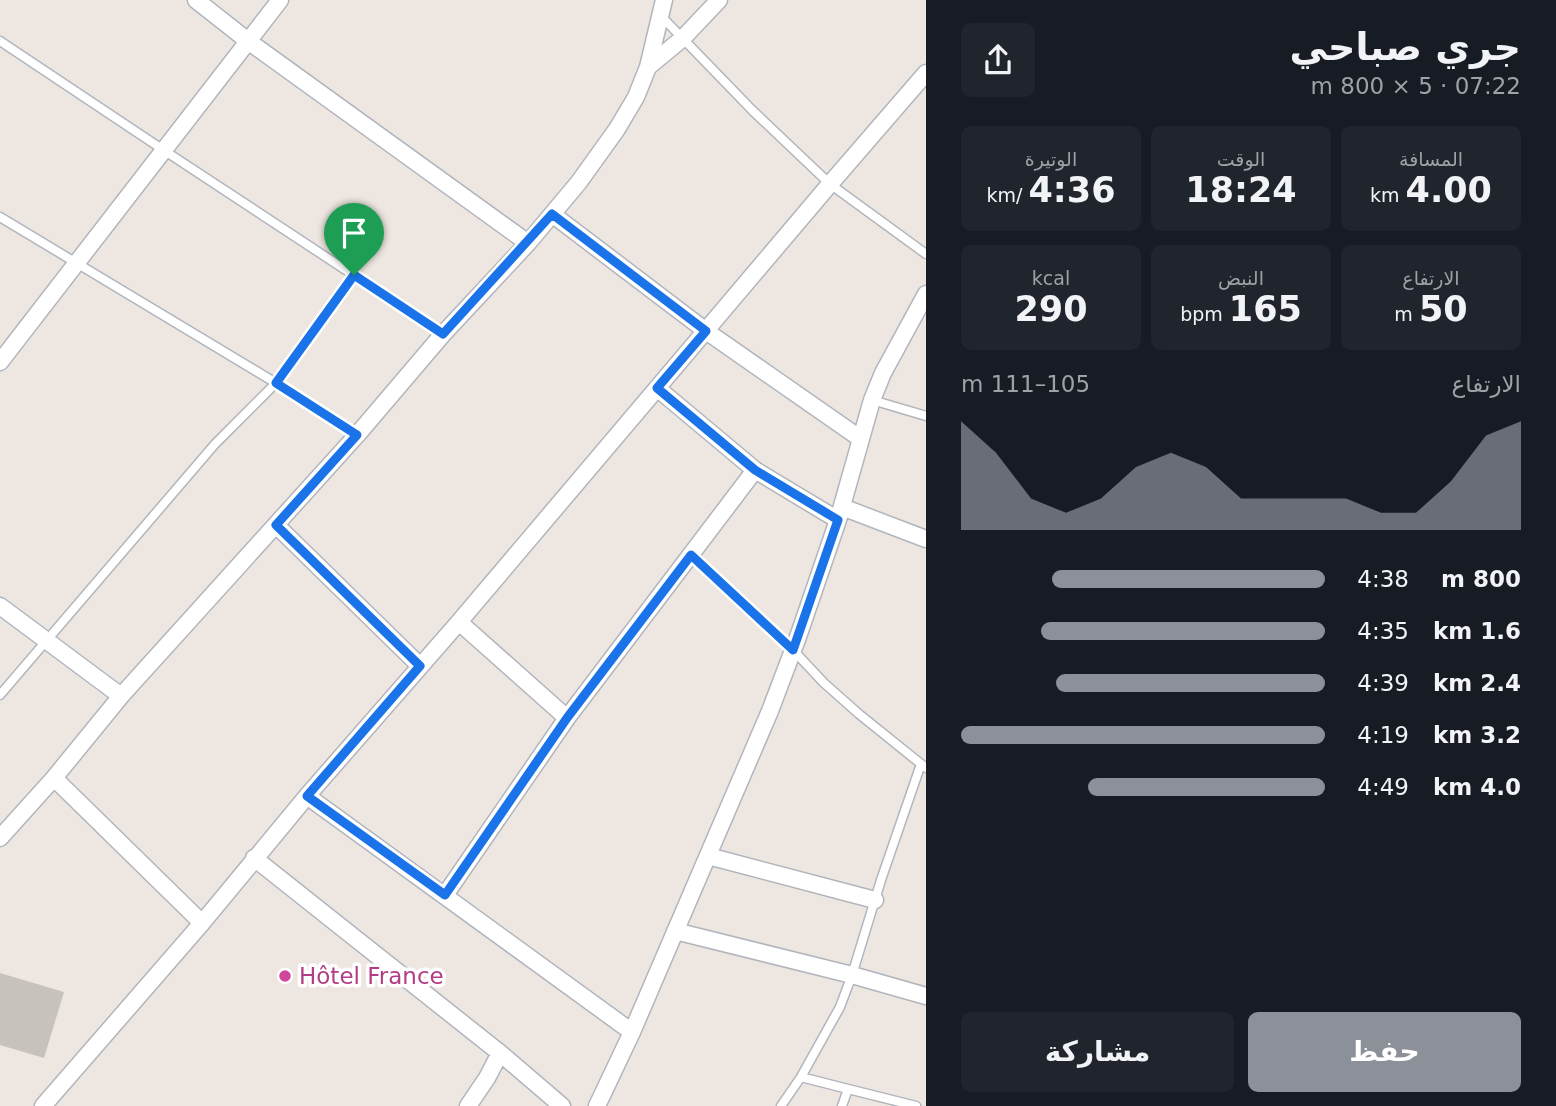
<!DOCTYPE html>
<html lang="ar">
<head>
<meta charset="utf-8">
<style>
  body { margin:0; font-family:"DejaVu Sans",Vazirmatn,sans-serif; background:#20242c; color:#f1f3f6; direction:rtl; height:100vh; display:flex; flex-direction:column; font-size:26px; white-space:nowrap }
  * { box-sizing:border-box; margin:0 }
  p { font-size:23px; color:#9ea1a6 }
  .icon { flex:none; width:38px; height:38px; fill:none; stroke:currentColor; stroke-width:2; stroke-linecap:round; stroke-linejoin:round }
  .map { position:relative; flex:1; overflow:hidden; direction:ltr }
  .drawer { display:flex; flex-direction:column; background:#171b24; width:630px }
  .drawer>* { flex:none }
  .pin { position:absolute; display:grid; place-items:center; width:60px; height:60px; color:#fff; margin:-72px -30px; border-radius:50% 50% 50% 0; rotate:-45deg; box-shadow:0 0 7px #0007 }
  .pin .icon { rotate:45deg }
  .round { display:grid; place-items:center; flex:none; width:74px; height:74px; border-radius:10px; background:#20242c }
  .head { display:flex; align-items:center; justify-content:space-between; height:119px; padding:0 35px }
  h1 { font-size:38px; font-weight:700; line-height:52px }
  .figures { display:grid; grid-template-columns:repeat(3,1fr); gap:10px; height:119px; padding:7px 35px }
  .figures div { display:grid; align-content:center; border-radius:10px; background:#20242c; text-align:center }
  .figures b { font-size:35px; font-weight:700 }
  .figures small { font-size:19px; font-weight:400 }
  .figures p { font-size:19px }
  .chart { height:196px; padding:14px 35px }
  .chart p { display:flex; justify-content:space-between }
  .chart svg { width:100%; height:126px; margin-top:7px; fill:#8c9099; opacity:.7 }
  .primary-button { display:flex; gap:14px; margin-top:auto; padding:14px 35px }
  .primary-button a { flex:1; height:80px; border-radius:10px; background:#8c9099; color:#fff; font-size:28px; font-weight:700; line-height:80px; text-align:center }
  .primary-button a+a { background:#20242c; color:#f1f3f6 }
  ul { padding:0 35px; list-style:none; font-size:23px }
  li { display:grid; grid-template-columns:112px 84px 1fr; align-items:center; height:52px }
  li i { height:18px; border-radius:9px; background:#8c9099 }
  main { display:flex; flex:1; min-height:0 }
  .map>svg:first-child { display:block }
  .building { fill:#c7c2bc }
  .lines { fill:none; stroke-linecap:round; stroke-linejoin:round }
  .service-casing { stroke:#b1b5bd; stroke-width:11 }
  .minor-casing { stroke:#b1b5bd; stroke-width:19 }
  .service { stroke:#fff; stroke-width:8 }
  .minor { stroke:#fff; stroke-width:16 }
  .route-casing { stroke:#fff; stroke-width:14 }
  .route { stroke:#1a73e8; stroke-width:9 }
  .hotel-dot { fill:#d1479c; stroke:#fff; stroke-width:2.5 }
  .labels { text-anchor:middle; stroke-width:7; stroke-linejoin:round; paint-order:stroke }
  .hotel-label { font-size:23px; fill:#b23c85; stroke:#fff; text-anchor:start }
</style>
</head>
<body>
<main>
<section class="drawer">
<div class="head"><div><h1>جري صباحي</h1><p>07:22 · 5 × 800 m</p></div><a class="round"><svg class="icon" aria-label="share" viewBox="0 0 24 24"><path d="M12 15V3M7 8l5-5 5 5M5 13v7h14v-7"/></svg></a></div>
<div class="figures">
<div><p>المسافة</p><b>4.00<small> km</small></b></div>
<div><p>الوقت</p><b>18:24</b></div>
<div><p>الوتيرة</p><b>4:36<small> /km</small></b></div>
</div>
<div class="figures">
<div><p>الارتفاع</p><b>50<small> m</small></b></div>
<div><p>النبض</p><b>165<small> bpm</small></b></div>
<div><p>kcal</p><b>290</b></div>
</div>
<div class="chart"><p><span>الارتفاع</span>105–111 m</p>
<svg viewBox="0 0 160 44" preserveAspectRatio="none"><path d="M0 44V6L10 17L20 33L30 38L40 33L50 22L60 17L70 22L80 33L90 33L100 33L110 33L120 38L130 38L140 27L150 11L160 6V44z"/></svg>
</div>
<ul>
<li><b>800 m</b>4:38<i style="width:75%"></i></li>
<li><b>1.6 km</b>4:35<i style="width:78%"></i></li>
<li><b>2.4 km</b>4:39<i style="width:74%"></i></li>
<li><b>3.2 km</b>4:19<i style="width:100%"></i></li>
<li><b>4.0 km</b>4:49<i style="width:65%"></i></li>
</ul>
<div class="primary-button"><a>حفظ</a><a>مشاركة</a></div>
</section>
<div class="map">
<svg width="926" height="1106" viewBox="0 0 926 1106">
  <rect width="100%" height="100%" fill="#eee7e1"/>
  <path class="building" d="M 0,973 L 64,992 L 44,1058 L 0,1045 Z"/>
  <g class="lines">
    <g class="service-casing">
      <path id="service" d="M 661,16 L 752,110 L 830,184 L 926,254
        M 0,41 L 165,151 L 443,334
        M 0,217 L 276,383 L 357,435
        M 872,400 L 926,416
        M 691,555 L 793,650 L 824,683 L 859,714 L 926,768
        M 0,695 L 215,444 L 276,383 L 354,275
        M 801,1077 L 848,1089
        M 781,1106 L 801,1077 L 840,1007 L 852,975 L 881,880 L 921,764
        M 842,1106 L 848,1089 L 916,1106"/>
    </g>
    <g class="minor-casing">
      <path id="minor" d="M 196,0 L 248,41 L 528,243
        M 648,67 L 683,38 L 719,0
        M 552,214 L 706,331 L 861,439
        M 0,362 L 280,0
        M 657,388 L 755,470 L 838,520
        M 842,507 L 926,539
        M 276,525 L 420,666
        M 0,606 L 121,696
        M 459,622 L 567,718
        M 54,778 L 202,923
        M 307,796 L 632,1032
        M 0,838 L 54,778 L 121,696 L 357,435 L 443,334 L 528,243 L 579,182 L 617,129 L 636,97 L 648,67 L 664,0
        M 708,856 L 875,900
        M 254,858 L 500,1053 L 562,1106
        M 445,895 L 567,718 L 755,470
        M 675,931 L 852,975 L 926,996
        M 43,1106 L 202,923 L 307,796 L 459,622 L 830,184 L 926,73
        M 468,1106 L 487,1078 L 500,1053
        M 597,1106 L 632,1032 L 770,711 L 798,637 L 838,520 L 872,400 L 883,373 L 926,294"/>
    </g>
    <use href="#service" class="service"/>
    <use href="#minor" class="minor"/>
  </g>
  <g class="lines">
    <g class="route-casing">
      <path id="route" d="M 552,214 L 706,331 L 657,388 L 755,470 L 838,520 L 793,650 L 691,555 L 567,718 L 445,895 L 307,796 L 420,666 L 276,525 L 357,435 L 276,383 L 354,275 L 443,334 Z"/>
    </g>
    <use href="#route" class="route"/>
  </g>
  <circle class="hotel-dot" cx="285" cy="976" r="7"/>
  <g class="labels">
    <g class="hotel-label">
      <text x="299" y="984">Hôtel France</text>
    </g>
  </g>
</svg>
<div class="pin" style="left:354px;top:275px;background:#1e9e55"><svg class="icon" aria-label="arrive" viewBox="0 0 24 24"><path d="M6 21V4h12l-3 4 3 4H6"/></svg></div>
</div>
</main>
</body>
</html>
